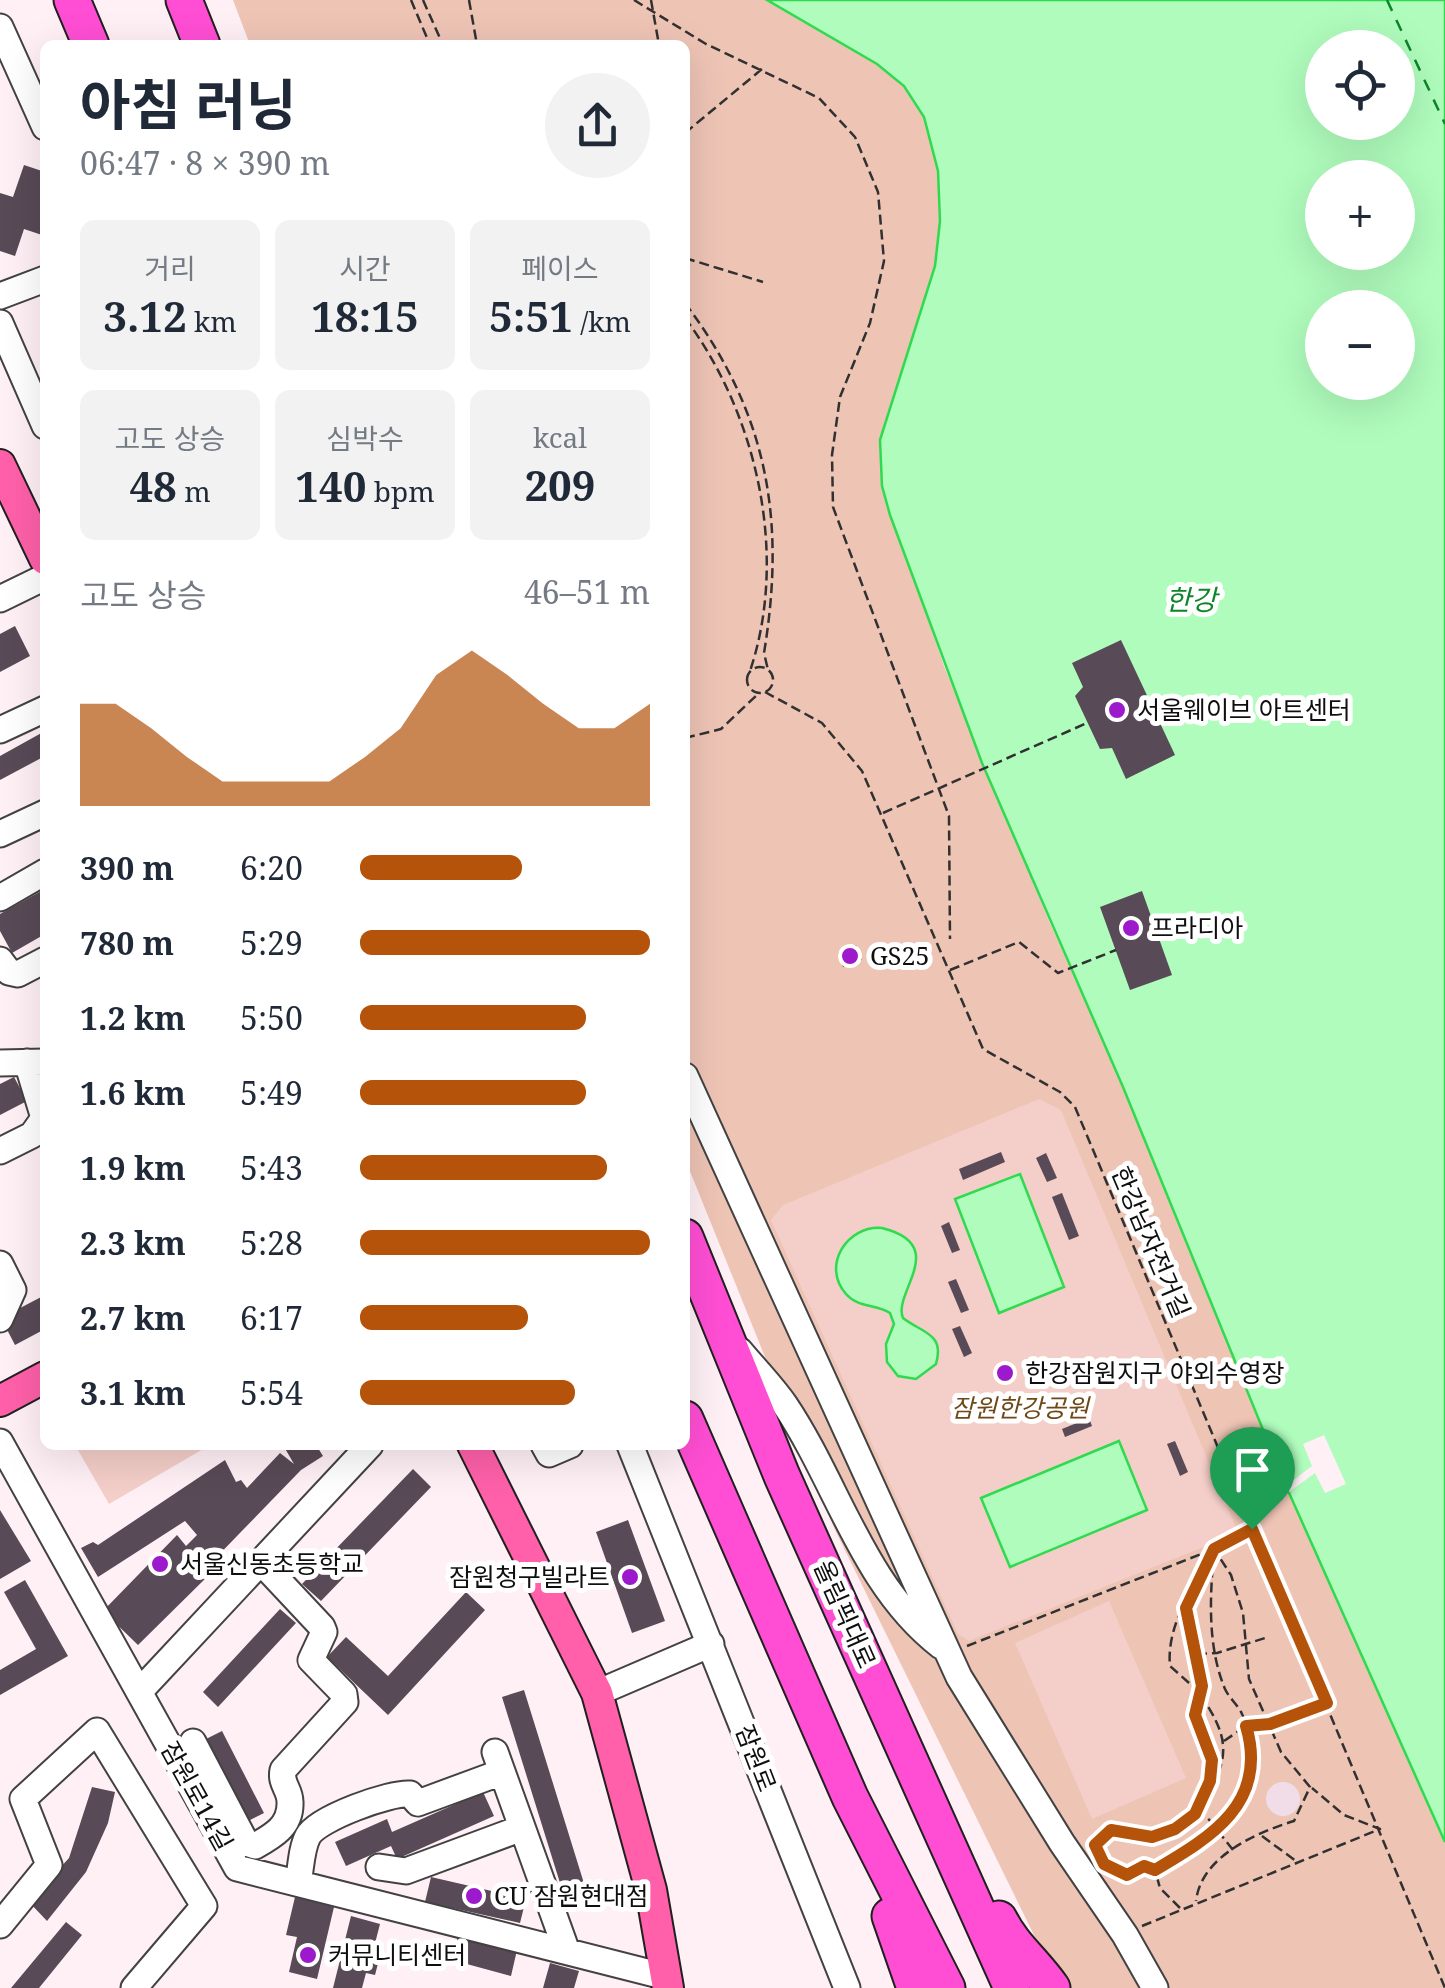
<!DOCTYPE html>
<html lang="ko">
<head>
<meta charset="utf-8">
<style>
  body { margin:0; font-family:"Noto Serif","Noto Sans KR",serif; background:#f2f2f3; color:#1f2937; height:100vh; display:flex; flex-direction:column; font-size:38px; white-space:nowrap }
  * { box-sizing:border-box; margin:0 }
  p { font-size:32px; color:#747a83 }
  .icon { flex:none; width:55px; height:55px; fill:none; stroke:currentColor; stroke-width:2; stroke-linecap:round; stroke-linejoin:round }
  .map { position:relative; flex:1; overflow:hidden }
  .panel { position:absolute; left:40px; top:40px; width:650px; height:1410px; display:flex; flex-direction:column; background:#fff; border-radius:15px; box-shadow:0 10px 40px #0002 }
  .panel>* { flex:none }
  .buttons { position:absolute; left:1305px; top:30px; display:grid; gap:20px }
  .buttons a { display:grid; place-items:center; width:110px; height:110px; border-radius:50%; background:#fff; box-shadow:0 10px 40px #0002; font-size:50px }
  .pin { position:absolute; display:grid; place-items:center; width:85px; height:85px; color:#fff; margin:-102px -42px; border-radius:50% 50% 50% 0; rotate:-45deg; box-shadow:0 0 10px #0007 }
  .pin .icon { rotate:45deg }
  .round { display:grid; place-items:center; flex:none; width:105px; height:105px; border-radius:52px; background:#f2f2f3 }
  .headline { display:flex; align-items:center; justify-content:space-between; height:170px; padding:0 40px }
  h1 { font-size:55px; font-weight:700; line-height:75px }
  .stats { display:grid; grid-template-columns:repeat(3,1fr); gap:15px; height:170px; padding:10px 40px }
  .stats div { display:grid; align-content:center; border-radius:15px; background:#f2f2f3; text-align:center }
  .stats b { font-size:42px; font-weight:700 }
  .stats small { font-size:28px; font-weight:400 }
  .stats p { font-size:28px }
  .chart { height:280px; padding:20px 40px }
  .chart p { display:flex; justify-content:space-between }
  .chart svg { width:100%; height:180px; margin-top:10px; fill:#b45309; opacity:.7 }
  ul { padding:0 40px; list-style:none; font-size:32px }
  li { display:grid; grid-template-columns:160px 120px 1fr; align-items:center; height:75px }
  li i { height:25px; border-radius:12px; background:#b45309 }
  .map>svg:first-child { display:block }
  .green { fill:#eec4b5 }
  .pitch { fill:#f4cec8 }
  .plaza { fill:#f1dde7 }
  .water { fill:#affcbc; stroke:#2fda4f; stroke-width:2.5; fill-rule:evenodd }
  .pier { fill:#fff0f6 }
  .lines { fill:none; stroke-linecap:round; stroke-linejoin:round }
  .ferry { stroke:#0c8628; stroke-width:2.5; stroke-dasharray:12 10; stroke-linecap:butt }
  .building { fill:#584a56 }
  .minor-casing { stroke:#424242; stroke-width:29 }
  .major-casing { stroke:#202020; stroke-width:34 }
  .highway-casing { stroke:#202020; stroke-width:39 }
  .path { stroke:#313131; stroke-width:2.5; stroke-dasharray:10 5; stroke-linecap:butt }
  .minor { stroke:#fff; stroke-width:25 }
  .major { stroke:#ff60a9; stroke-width:30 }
  .highway { stroke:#ff4ed4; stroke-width:35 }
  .route-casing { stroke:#fff; stroke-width:20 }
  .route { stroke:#b45309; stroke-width:12 }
  .poi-dot { fill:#9d19cc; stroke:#fff; stroke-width:4 }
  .labels { text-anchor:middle; stroke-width:10; stroke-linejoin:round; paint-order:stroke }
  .poi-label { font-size:25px; fill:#0f0f0f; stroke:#fff; text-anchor:start }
  .street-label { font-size:25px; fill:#0f0f0f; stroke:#fff }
  .park-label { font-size:25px; font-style:italic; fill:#6d4918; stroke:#fff }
  .water-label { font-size:28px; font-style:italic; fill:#0c8628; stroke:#fff }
</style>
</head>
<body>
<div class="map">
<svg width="1445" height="1988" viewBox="0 0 1445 1988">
  <rect width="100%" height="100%" fill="#fff0f6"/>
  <path class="green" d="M 233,0 L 766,0 L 877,64 L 904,86 L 924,117 L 938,171 L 940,221 L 935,266 L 880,439 L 882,486 L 944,666 L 1049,921 L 1123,1087 L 1286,1486 L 1445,1842 L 1445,1988 L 1060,1988 L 835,1530 L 685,1159 L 685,45 L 250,45 Z"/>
  <path class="pitch" d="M 1039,1099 L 1061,1110 L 1235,1525 L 1231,1536 L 969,1641 L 958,1634 L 771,1220 L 783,1205 Z
    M 75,1445 L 210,1445 L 109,1504 Z
    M 1109,1601 L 1186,1778 L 1092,1819 L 1015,1643 Z"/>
  <path class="plaza" d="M1266 1799a17 17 0 1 1 34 0a17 17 0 1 1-34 0Z"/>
  <path class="water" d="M 767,0 L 1445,0 L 1445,1842 L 1286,1486 L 1123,1087 L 982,763 L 890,515 L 882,486 L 880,440 L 935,266 L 940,221 L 938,171 L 924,117 L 904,86 L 877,64 ZM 1322,48 L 1398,48 L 1398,122 L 1322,122 ZM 1322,178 L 1398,178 L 1398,252 L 1322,252 ZM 1322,308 L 1398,308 L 1398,382 L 1322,382 Z
    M 1020,1174 L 1064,1287 L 999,1313 L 955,1199 Z
    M 882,1228 C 951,1245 892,1293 903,1318 C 922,1333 945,1333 936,1364 L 916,1379 L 898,1376 L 887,1362 L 886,1344 L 894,1324 L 890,1313 C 876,1304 858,1308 846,1294 C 821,1266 847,1225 882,1228 Z
    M 1119,1441 L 1147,1510 L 1010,1567 L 981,1498 Z"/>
  <path class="pier" d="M 1324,1435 L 1346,1484 L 1325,1493 L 1315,1473 L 1289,1492 L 1286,1486 L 1312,1466 L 1303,1444 Z"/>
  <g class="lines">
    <path class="ferry" d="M 1387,0 L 1445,124"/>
  </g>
  <path class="building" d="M 24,165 L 45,172 L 40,203 L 45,205 L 45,236 L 24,229 L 15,256 L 0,251 L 0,193 L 13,197 Z
    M 15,626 L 30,656 L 0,672 L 0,634 Z
    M 1121,640 L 1175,755 L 1126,779 L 1112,748 L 1100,749 L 1075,696 L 1083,687 L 1072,663 Z
    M 45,731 L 45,756 L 0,780 L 0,756 Z
    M 45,889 L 45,934 L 12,953 L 0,931 L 0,914 Z
    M 1142,891 L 1172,975 L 1130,990 L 1100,907 Z
    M 856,945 L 862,960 L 843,967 L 838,953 Z
    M 14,1077 L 27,1101 L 0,1115 L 0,1084 Z
    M 1001,1152 L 1005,1162 L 963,1180 L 959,1169 Z
    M 1046,1153 L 1057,1178 L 1047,1182 L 1036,1158 Z
    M 1062,1193 L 1079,1236 L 1069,1240 L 1052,1197 Z
    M 949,1222 L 960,1250 L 952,1253 L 941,1226 Z
    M 956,1279 L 969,1310 L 961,1313 L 948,1282 Z
    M 45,1295 L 45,1329 L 15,1345 L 1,1318 Z
    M 960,1326 L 972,1353 L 964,1357 L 952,1329 Z
    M 1089,1418 L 1092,1426 L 1065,1437 L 1062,1429 Z
    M 1175,1441 L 1188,1472 L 1180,1476 L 1167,1444 Z
    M 283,1445 L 316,1445 L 323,1456 L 301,1470 L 206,1568 L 211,1573 L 138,1645 L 103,1611 L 177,1535 L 186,1546 L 197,1535 L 185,1521 L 98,1577 L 81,1548 L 93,1542 L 98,1545 L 225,1460 L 236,1482 L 241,1480 L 247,1488 L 280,1453 L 294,1464 Z
    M 413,1469 L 431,1487 L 321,1601 L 302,1584 Z
    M 0,1510 L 31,1561 L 0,1579 Z
    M 628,1520 L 665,1621 L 632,1633 L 596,1532 Z
    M 25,1580 L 68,1656 L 0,1695 L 0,1670 L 36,1649 L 4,1592 Z
    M 466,1592 L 485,1610 L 388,1715 L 327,1657 L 346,1637 L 388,1676 Z
    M 280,1609 L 296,1623 L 218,1707 L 203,1692 Z
    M 524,1690 L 587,1893 L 565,1899 L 502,1697 Z
    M 222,1731 L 264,1813 L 244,1823 L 202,1741 Z
    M 92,1787 L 115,1792 L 108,1823 L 86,1872 L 47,1921 L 29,1902 L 69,1858 Z
    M 483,1792 L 494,1816 L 397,1859 L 391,1846 L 346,1866 L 335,1842 L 387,1819 L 392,1832 Z
    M 431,1877 L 526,1899 L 520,1923 L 425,1902 Z
    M 295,1897 L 334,1907 L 317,1979 L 289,1972 L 297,1937 L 286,1935 Z
    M 351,1916 L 380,1924 L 373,1951 L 381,1952 L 375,1975 L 366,1973 L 362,1988 L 333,1988 Z
    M 66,1922 L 82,1935 L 39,1988 L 11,1988 Z
    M 458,1936 L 517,1950 L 511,1976 L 452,1960 Z
    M 550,1963 L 579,1971 L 574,1988 L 543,1988 Z"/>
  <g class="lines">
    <g class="minor-casing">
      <path id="minor" d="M 0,27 L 45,127
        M 0,296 L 45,279
        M 0,323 L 45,426
        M 0,599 L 45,577
        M 0,730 L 45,709
        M 0,834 L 45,813
        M 0,898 L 45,872
        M 0,960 L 9,972 L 18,974 L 45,960
        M 0,1063 L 45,1062
        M 685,1076 L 959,1677 L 1062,1843 L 1125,1935 L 1155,1988
        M 0,1151 L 32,1135 L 44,1118 L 27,1062
        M 0,1264 L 13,1290 L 0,1319
        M 740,1351 C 755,1369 772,1386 785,1405 C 838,1484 863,1586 941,1646
        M 0,1442 L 237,1868 L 667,1977
        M 544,1445 L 549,1454 L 570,1445
        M 630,1445 L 847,1988
        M 139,1692 L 370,1445
        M 597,1693 L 711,1644
        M 193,1742 L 246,1843 L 255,1846 C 273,1836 291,1826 290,1802 C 290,1789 280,1784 283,1770 L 345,1702 L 344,1694 L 311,1660 L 324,1632 L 322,1627 L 261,1562
        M 495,1752 L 566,1949
        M 379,1867 L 406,1871 L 522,1828
        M 298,1883 C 301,1869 301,1849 308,1836 C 318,1818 391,1792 410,1794 L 418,1803 L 502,1772
        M 0,1925 L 49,1865 L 23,1799 L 97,1731 L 204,1906 L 134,1988"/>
    </g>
    <g class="major-casing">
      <path id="major" d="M 0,465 L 45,559
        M 0,1401 L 45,1377
        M 473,1445 L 597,1693 L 651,1890 L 668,1988"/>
    </g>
    <g class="highway-casing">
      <path id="highway" d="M 72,0 L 91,45
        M 184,0 L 202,45
        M 685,1237 L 782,1476 L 1012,1988
        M 685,1419 L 850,1797 L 947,1988
        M 890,1916 L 915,1988
        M 999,1919 C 1013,1947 1034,1962 1052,1988"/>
    </g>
    <path class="path" d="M 411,0 L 430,45
      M 423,0 L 443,45
      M 469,0 L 477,45
      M 634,0 L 706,44 L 819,98 L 855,137 L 878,192 L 884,261 L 870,323 L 840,397 L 832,455 L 833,507 L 949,816 L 950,939
      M 651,0 L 659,45
      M 685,133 L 762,69
      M 685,258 L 763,282
      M 685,303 C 768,413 786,520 764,653 L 768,670
      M 685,318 C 757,414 789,555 750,671
      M747 680a13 13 0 1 1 26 0a13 13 0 1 1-26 0Z
      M 765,692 L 822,723 L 862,771 L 983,1049 L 1060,1092 L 1075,1107 L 1445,1988
      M 685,738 L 721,729 L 759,693
      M 883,813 L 1087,723
      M 950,970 L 1019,942 L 1058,973 L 1116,950
      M 1186,1609 L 1203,1686 L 1198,1691 C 1227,1734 1234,1755 1203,1800
      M 967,1646 L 1214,1549 L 1251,1529
      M 1197,1654 L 1217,1653 L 1265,1638
      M 1224,1741 L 1246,1726 L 1270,1725 L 1327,1703
      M 1199,1807 L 1233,1850
      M 1262,1836 L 1296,1861
      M 1155,1870 C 1176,1858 1203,1846 1220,1829 C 1249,1802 1260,1750 1242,1714 C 1238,1705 1229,1698 1225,1689 C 1207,1646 1210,1595 1214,1551
      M 1180,1908 L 1160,1888 L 1155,1870 L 1144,1866 L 1127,1875 L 1104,1863 L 1095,1845 L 1111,1830 C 1151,1837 1184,1838 1203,1797 C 1209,1785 1214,1772 1211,1759 C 1205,1731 1194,1723 1198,1691 L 1170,1666 C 1166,1625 1194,1585 1214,1549 L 1231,1575 L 1243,1613 L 1249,1679 L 1281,1752 L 1310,1787 L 1294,1821 C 1255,1833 1201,1857 1196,1901
      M 1142,1926 L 1380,1829 L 1344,1815 L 1312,1788"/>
    <use href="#minor" class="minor"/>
    <use href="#major" class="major"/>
    <use href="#highway" class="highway"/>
  </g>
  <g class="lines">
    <g class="route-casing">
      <path id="route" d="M 1252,1529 L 1327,1703 L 1270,1724 L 1246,1726 C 1269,1803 1211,1837 1155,1870 L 1144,1866 L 1127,1875 L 1104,1864 L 1095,1845 L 1111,1830 L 1152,1837 L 1175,1829 L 1195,1814 L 1210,1781 L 1212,1760 L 1195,1715 L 1202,1686 L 1186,1608 L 1214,1549 Z"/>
    </g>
    <use href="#route" class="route"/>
  </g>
  <g class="poi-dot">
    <circle cx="1117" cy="710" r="10"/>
    <circle cx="1131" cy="928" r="10"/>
    <circle cx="850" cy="956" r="10"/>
    <circle cx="1005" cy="1373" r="10"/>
    <circle cx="160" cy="1564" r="10"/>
    <circle cx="630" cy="1577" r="10"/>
    <circle cx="474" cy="1896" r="10"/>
    <circle cx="308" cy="1955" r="10"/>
  </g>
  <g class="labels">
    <g class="poi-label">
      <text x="1137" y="719">서울웨이브 아트센터</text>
      <text x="1151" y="937">프라디아</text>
      <text x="870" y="965">GS25</text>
      <text x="1025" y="1382">한강잠원지구 야외수영장</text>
      <text x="180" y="1573">서울신동초등학교</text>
      <text x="610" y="1586" text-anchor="end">잠원청구빌라트</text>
      <text x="494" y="1905">CU 잠원현대점</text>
      <text x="328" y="1964">커뮤니티센터</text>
    </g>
    <g class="street-label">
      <text transform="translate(1151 1242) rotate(67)" y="9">한강남자전거길</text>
      <text transform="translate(845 1614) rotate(66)" y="9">올림픽대로</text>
      <text transform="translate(756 1758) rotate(69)" y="9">잠원로</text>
      <text transform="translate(197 1796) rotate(61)" y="9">잠원로14길</text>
    </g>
    <g class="park-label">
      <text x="1020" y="1417">잠원한강공원</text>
    </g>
    <g class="water-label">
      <text x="1191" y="610">한강</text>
    </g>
  </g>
</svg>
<div class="buttons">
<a><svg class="icon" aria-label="locate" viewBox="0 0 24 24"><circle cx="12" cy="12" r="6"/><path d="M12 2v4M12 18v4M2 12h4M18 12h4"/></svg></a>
<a>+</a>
<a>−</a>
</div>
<div class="pin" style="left:1252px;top:1529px;background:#1e9e55"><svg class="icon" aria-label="arrive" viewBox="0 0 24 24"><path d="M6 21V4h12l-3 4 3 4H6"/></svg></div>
<section class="panel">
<div class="headline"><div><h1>아침 러닝</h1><p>06:47 · 8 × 390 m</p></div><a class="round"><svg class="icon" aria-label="share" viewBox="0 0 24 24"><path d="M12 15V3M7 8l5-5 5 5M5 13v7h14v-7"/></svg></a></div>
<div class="stats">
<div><p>거리</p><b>3.12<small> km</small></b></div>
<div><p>시간</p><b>18:15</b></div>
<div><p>페이스</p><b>5:51<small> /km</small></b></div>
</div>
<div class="stats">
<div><p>고도 상승</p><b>48<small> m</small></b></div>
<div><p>심박수</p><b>140<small> bpm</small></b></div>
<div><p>kcal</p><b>209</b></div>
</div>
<div class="chart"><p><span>고도 상승</span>46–51 m</p>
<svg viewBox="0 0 160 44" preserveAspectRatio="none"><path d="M0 44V19L10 19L20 25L30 32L40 38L50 38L60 38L70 38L80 32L90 25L100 12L110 6L120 12L130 19L140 25L150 25L160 19V44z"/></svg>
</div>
<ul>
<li><b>390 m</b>6:20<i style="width:56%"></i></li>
<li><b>780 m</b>5:29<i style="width:100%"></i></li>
<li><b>1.2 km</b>5:50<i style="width:78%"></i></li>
<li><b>1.6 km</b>5:49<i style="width:78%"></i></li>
<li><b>1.9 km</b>5:43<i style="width:85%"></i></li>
<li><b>2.3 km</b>5:28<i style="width:100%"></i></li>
<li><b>2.7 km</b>6:17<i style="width:58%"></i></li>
<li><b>3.1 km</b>5:54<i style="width:74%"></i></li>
</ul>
</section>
</div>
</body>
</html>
